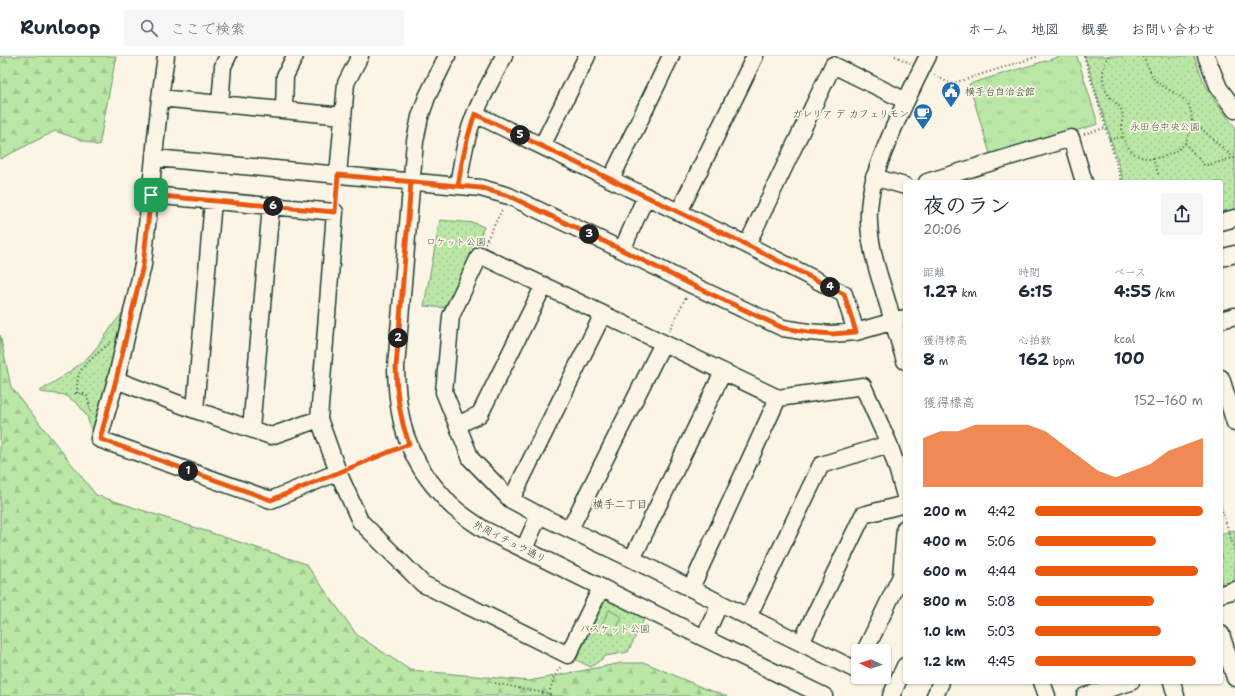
<!DOCTYPE html>
<html lang="ja">
<head>
<meta charset="utf-8">
<style>
  body { margin:0; font-family:"Shantell Sans","Klee One",sans-serif; background:#f6f6f7; color:#1f2937; height:100vh; display:flex; flex-direction:column; font-size:15px; white-space:nowrap }
  * { box-sizing:border-box; margin:0 }
  p { font-size:13px; color:#747a83 }
  .icon { flex:none; width:22px; height:22px; fill:none; stroke:currentColor; stroke-width:2; stroke-linecap:round; stroke-linejoin:round }
  .map { position:relative; flex:1; overflow:hidden }
  .side { position:absolute; left:903px; top:124px; width:320px; height:504px; display:flex; flex-direction:column; background:#fff; border-radius:4px; box-shadow:0 1px 3px #0004 }
  .side>* { flex:none }
  .needle { width:26px; rotate:273deg }
  .buttons { position:absolute; left:851px; top:588px; display:grid; gap:8px }
  .buttons a { display:grid; place-items:center; width:40px; height:40px; border-radius:4px; background:#fff; box-shadow:0 1px 3px #0004; font-size:20px }
  .pin { position:absolute; display:grid; place-items:center; width:34px; height:34px; color:#fff; margin:-17px; border-radius:8px; box-shadow:0 2px 6px #0006 }
  .km { position:absolute; width:20px; height:20px; margin:-10px; border-radius:50%; background:#222; color:#fff; font-size:11px; line-height:20px; text-align:center }
  .round { display:grid; place-items:center; flex:none; width:42px; height:42px; border-radius:4px; background:#f6f6f7 }
  .headline { display:flex; align-items:center; justify-content:space-between; height:68px; padding:0 20px }
  h1 { font-size:22px; font-weight:700; line-height:30px }
  .figures { display:grid; grid-template-columns:repeat(3,1fr); gap:6px; height:68px; padding:4px 20px }
  .figures div { display:grid; align-content:center }
  .figures b { font-size:17px; font-weight:700 }
  .figures small { font-size:11px; font-weight:400 }
  .figures p { font-size:11px }
  .chart { height:112px; padding:8px 20px }
  .chart p { display:flex; justify-content:space-between }
  .chart svg { width:100%; height:72px; margin-top:4px; fill:#ea580c; opacity:.7 }
  ul { padding:0 20px; list-style:none; font-size:13px }
  li { display:grid; grid-template-columns:64px 48px 1fr; align-items:center; height:30px }
  li i { height:10px; border-radius:5px; background:#ea580c }
  header { display:flex; align-items:center; gap:24px; box-sizing:border-box; height:56px; padding:0 20px; background:#fff; border-bottom:1px solid #e0e1e3 }
  header strong { font-size:19px }
  nav { display:flex; gap:22px; margin-inline-start:auto; font-size:14px }
  .search { width:280px; height:36px; background:#f6f6f7; display:flex; align-items:center; gap:10px; box-sizing:border-box; padding:0 14px; border-radius:4px; color:#747a83; font-size:15px }
  .map>svg:first-child { display:block }
  .grass { fill:url(#grass-tufts); stroke:#6c926c }
  .forest { fill:url(#forest-firs); stroke:#6c926c }
  .park { fill:url(#park-dots); stroke:#6c926c }
  .garden { fill:#bae7a5; stroke:#6c926c }
  .lines { fill:none; stroke-linecap:round; stroke-linejoin:round }
  .minor-casing { stroke:#1f3d34; stroke-width:19 }
  .path { stroke:#1f3d34; stroke-width:2; stroke-dasharray:1 3; stroke-linecap:butt }
  .minor { stroke:#fcf5e5; stroke-width:16 }
  .route-casing { stroke:#fff; stroke-width:8 }
  .route { stroke:#ea580c; stroke-width:5 }
  .labels { text-anchor:middle; stroke-width:3.5; stroke-linejoin:round; paint-order:stroke }
  .poi-label { font-size:10px; fill:#1f3d34; stroke:#fcf5e5; text-anchor:start }
  .park-label { font-size:10px; fill:#3e5f4b; stroke:#fcf5e5 }
  .street-label { font-size:10px; fill:#1f3d34; stroke:#fcf5e5 }
  .neighbourhood-label { font-size:11px; fill:#1f3d34; stroke:#fcf5e5 }
</style>
</head>
<body>
<header>
<strong>Runloop</strong>
<div class="search"><svg class="icon" aria-label="search" viewBox="0 0 24 24"><circle cx="10" cy="10" r="6"/><path d="M15 15l6 6"/></svg>ここで検索</div>
<nav><a>ホーム</a><a>地図</a><a>概要</a><a>お問い合わせ</a></nav>
</header>
<div class="map">
<svg width="1235" height="640" viewBox="0 0 1235 640">
  <defs>
    <pattern id="grass-tufts" width="24" height="20" patternUnits="userSpaceOnUse"><rect width="24" height="20" fill="#bae7a5"/><path d="M3 7l-1-3M5 7V3M7 7l1-3M15 17l-1-3M17 17v-4M19 17l1-3" fill="none" stroke="#9fc78f"/></pattern>
    <pattern id="forest-firs" width="22" height="20" patternUnits="userSpaceOnUse"><rect width="22" height="20" fill="#bae7a5"/><path d="M5 1l3.5 6h-7zM16 11l3.5 6h-7z" fill="#9fc78f"/></pattern>
    <pattern id="park-dots" width="8" height="8" patternUnits="userSpaceOnUse"><rect width="8" height="8" fill="#bae7a5"/><path d="M2 2h.1M6 6h.1" fill="none" stroke="#9fc78f" stroke-width="1.8" stroke-linecap="round"/></pattern>
  </defs>
  <rect width="100%" height="100%" fill="#fcf5e5"/>
  <filter id="ink" filterUnits="userSpaceOnUse"><feTurbulence type="fractalNoise" baseFrequency=".025" numOctaves="2"/><feDisplacementMap in="SourceGraphic" scale="8" xChannelSelector="R" yChannelSelector="G"/><feConvolveMatrix kernelMatrix="1 2 1 2 8 2 1 2 1" color-interpolation-filters="sRGB"/></filter>
  <g filter="url(#ink)">
    <path class="grass" d="M 1062,0 L 1077,0 L 1098,68 L 991,101 L 969,28 Z"/>
    <path class="forest" d="M 0,0 L 116,0 L 99,90 L 55,75 L 0,103 Z
      M 0,279 L 11,331 L 96,439 L 306,508 L 357,579 L 410,614 L 529,625 L 622,607 L 646,607 L 703,632 L 727,640 L 0,640 Z"/>
    <path class="park" d="M 1085,0 L 1194,0 L 1203,24 L 1215,45 L 1235,71 L 1235,155 L 1221,159 L 1221,126 L 1124,126 Z
      M 440,164 L 475,167 L 484,171 L 472,199 L 446,252 L 424,250 Z
      M 127,252 L 93,382 L 87,360 L 78,348 L 65,339 L 40,336 L 40,335 C 56,325 72,315 86,303 C 102,288 112,267 127,252 Z
      M 1235,474 L 1235,528 L 1221,532 L 1221,478 Z
      M 606,542 L 645,561 L 628,596 L 606,600 L 591,611 L 576,604 Z"/>
    <path class="garden" d="M 609,554 L 622,561 L 613,579 L 600,572 Z"/>
    <g class="lines">
      <g class="minor-casing">
        <path id="minor" d="M 447,0 L 427,41 L 420,61 L 415,85 L 396,311 C 397,360 405,398 439,436 C 444,441 448,447 453,451 C 463,460 473,466 483,473 L 704,582 L 824,640
          M 1206,0 L 1219,32 L 1235,54
          M 160,42 L 343,60
          M 220,48 L 223,10 L 228,0
          M 284,54 L 285,20 L 295,0
          M 475,58 L 747,189 L 844,238 L 856,276
          M 542,90 L 587,0
          M 155,102 L 481,132 L 509,140 L 622,194 L 692,229 L 783,272 L 808,276 L 832,278 L 856,276 L 905,262
          M 338,119 L 346,27 L 360,0
          M 874,121 L 905,130
          M 611,123 L 671,0
          M 927,126 L 1071,82 L 1084,126
          M 458,130 C 461,113 463,95 468,79 C 475,52 491,25 504,0
          M 151,139 L 335,156 L 319,363 L 338,416 L 271,444 L 99,383 L 116,324 L 143,209 L 160,42 L 166,0
          M 679,156 L 755,0
          M 1221,166 L 1235,162
          M 747,189 L 833,9 L 906,45
          M 622,194 L 646,140
          M 1221,202 L 1235,198
          M 1221,264 L 1235,260
          M 905,305 C 898,281 890,256 883,232 C 876,211 870,189 869,167 C 867,132 881,102 894,71 C 905,47 916,23 928,0
          M 1221,322 L 1235,367
          M 116,324 L 195,354 L 271,380 L 319,363
          M 195,354 L 213,145
          M 458,369 L 480,358 L 544,229
          M 251,373 L 271,150
          M 338,416 L 360,465 L 423,528 L 568,599 L 601,532
          M 511,444 L 603,258
          M 570,473 L 663,287
          M 524,493 L 539,459
          M 632,503 L 723,316
          M 691,532 L 778,342
          M 1221,538 L 1235,534
          M 748,561 L 821,409 L 889,388
          M 1221,578 L 1235,622
          M 704,582 L 720,547
          M 801,587 L 863,459 L 905,448
          M 865,595 L 901,520 L 905,472
          M 858,609 L 856,614 L 720,547 L 632,503 L 539,459 L 511,444 L 471,403 L 444,336 L 451,260 L 480,199 L 778,342 L 863,330 L 889,388 L 898,415 L 905,440
          M 1042,626 L 1047,640
          M 1172,626 L 1176,640
          M 891,640 L 905,610
          M 935,640 L 941,626
          M 1085,640 L 1131,626"/>
      </g>
      <path class="path" d="M 895,0 L 910,7
        M 1084,0 L 1122,126
        M 1109,0 C 1101,10 1101,30 1109,40 C 1112,45 1118,48 1121,53 C 1123,57 1123,61 1122,65 C 1122,77 1123,87 1132,96 C 1146,108 1174,101 1185,87 C 1191,79 1194,62 1190,52 C 1186,39 1164,34 1155,24 C 1149,17 1148,7 1142,0
        M 934,19 L 951,28 L 1039,0
        M 1192,64 L 1235,103
        M 1084,78 L 1105,72
        M 1109,83 L 1123,81
        M 1185,87 L 1204,109 C 1214,109 1223,104 1233,102
        M 1153,102 L 1159,120
        M 336,143 L 337,131
        M 485,187 L 503,152
        M 669,275 L 686,241
        M 71,337 L 83,338 L 87,340 L 91,357 L 93,358
        M 77,337 C 77,331 77,324 79,318 C 83,308 102,294 111,286
        M 351,411 L 397,393
        M 1221,451 L 1235,496
        M 871,621 L 883,627
        M 495,627 L 549,638 L 552,640
        M 549,638 L 554,621 L 561,610"/>
      <use href="#minor" class="minor"/>
    </g>
  </g>
  <g class="lines" filter="url(#ink)">
    <g class="route-casing">
      <path id="route" d="M 151,139 L 143,209 L 116,324 L 100,383 L 271,444 L 409,388 C 400,363 396,338 396,311 L 411,126 L 481,132 L 509,140 L 622,194 L 692,229 L 783,272 L 808,276 L 832,278 L 856,276 L 844,238 L 747,189 L 475,58 C 466,83 462,104 458,130 L 338,119 L 335,156 L 151,139"/>
    </g>
    <use href="#route" class="route"/>
  </g>
  <defs>
    <g id="civic-pin" transform="scale(1)"><path d="M0 17L-7.5 6A9.5 9.5 0 1 1 7.5 6Z" fill="#1f6fb2" stroke="#fcf5e5"/><path d="M-.6-6.5H3V-4.5H.6V-3L4-1V1h2V6H-6V1h2V-1L-.6-3ZM-1.2 2.5V6h2.4V2.5Z" fill="#fff"/></g>
    <g id="cafe-pin" transform="scale(1)"><path d="M0 17L-7.5 6A9.5 9.5 0 1 1 7.5 6Z" fill="#1f6fb2" stroke="#fcf5e5"/><path d="M-5.5-4.5H6V0H3Q3 3.5 0 3.5H-2.5Q-5.5 3.5-5.5 0ZM3-3.2v2h1.7v-2ZM-6 4.5H4V6H-6Z" fill="#fff"/></g>
  </defs>
  <g fill-rule="evenodd">
    <use href="#civic-pin" x="951" y="35"/>
    <use href="#cafe-pin" x="923" y="57"/>
  </g>
  <g class="labels">
    <g class="poi-label">
      <text x="965" y="39">横手台自治会館</text>
      <text x="909" y="61" text-anchor="end">ガレリア デ カフェリモン</text>
    </g>
    <g class="park-label">
      <text x="1165" y="74">永田台中央公園</text>
      <text x="456" y="189">ロケット公園</text>
      <text x="615" y="576">バスケット公園</text>
    </g>
    <g class="street-label">
      <text transform="translate(510 485) rotate(27)" y="4">外周イチョウ通り</text>
    </g>
    <g class="neighbourhood-label">
      <text x="620" y="452">横手二丁目</text>
    </g>
  </g>
</svg>
<div class="buttons">
<a><svg class="needle" viewBox="-14 -14 28 28"><path d="M0-13l5 13h-10z" fill="#e53935"/><path d="M0 13l5-13h-10z" fill="#747a83"/></svg></a>
</div>
<div class="pin" style="left:151px;top:139px;background:#1e9e55"><svg class="icon" aria-label="arrive" viewBox="0 0 24 24"><path d="M6 21V4h12l-3 4 3 4H6"/></svg></div>
<b class="km" style="left:188px;top:415px">1</b>
<b class="km" style="left:398px;top:282px">2</b>
<b class="km" style="left:589px;top:178px">3</b>
<b class="km" style="left:830px;top:231px">4</b>
<b class="km" style="left:520px;top:79px">5</b>
<b class="km" style="left:273px;top:150px">6</b>
<section class="side">
<div class="headline"><div><h1>夜のラン</h1><p>20:06</p></div><a class="round"><svg class="icon" aria-label="share" viewBox="0 0 24 24"><path d="M12 15V3M7 8l5-5 5 5M5 13v7h14v-7"/></svg></a></div>
<div class="figures">
<div><p>距離</p><b>1.27<small> km</small></b></div>
<div><p>時間</p><b>6:15</b></div>
<div><p>ペース</p><b>4:55<small> /km</small></b></div>
</div>
<div class="figures">
<div><p>獲得標高</p><b>8<small> m</small></b></div>
<div><p>心拍数</p><b>162<small> bpm</small></b></div>
<div><p>kcal</p><b>100</b></div>
</div>
<div class="chart"><p><span>獲得標高</span>152–160 m</p>
<svg viewBox="0 0 160 44" preserveAspectRatio="none"><path d="M0 44V14L10 10L20 10L30 6L40 6L50 6L60 6L70 10L80 18L90 26L100 34L110 38L120 34L130 30L140 22L150 18L160 14V44z"/></svg>
</div>
<ul>
<li><b>200 m</b>4:42<i style="width:100%"></i></li>
<li><b>400 m</b>5:06<i style="width:72%"></i></li>
<li><b>600 m</b>4:44<i style="width:97%"></i></li>
<li><b>800 m</b>5:08<i style="width:71%"></i></li>
<li><b>1.0 km</b>5:03<i style="width:75%"></i></li>
<li><b>1.2 km</b>4:45<i style="width:96%"></i></li>
</ul>
</section>
</div>
</body>
</html>
